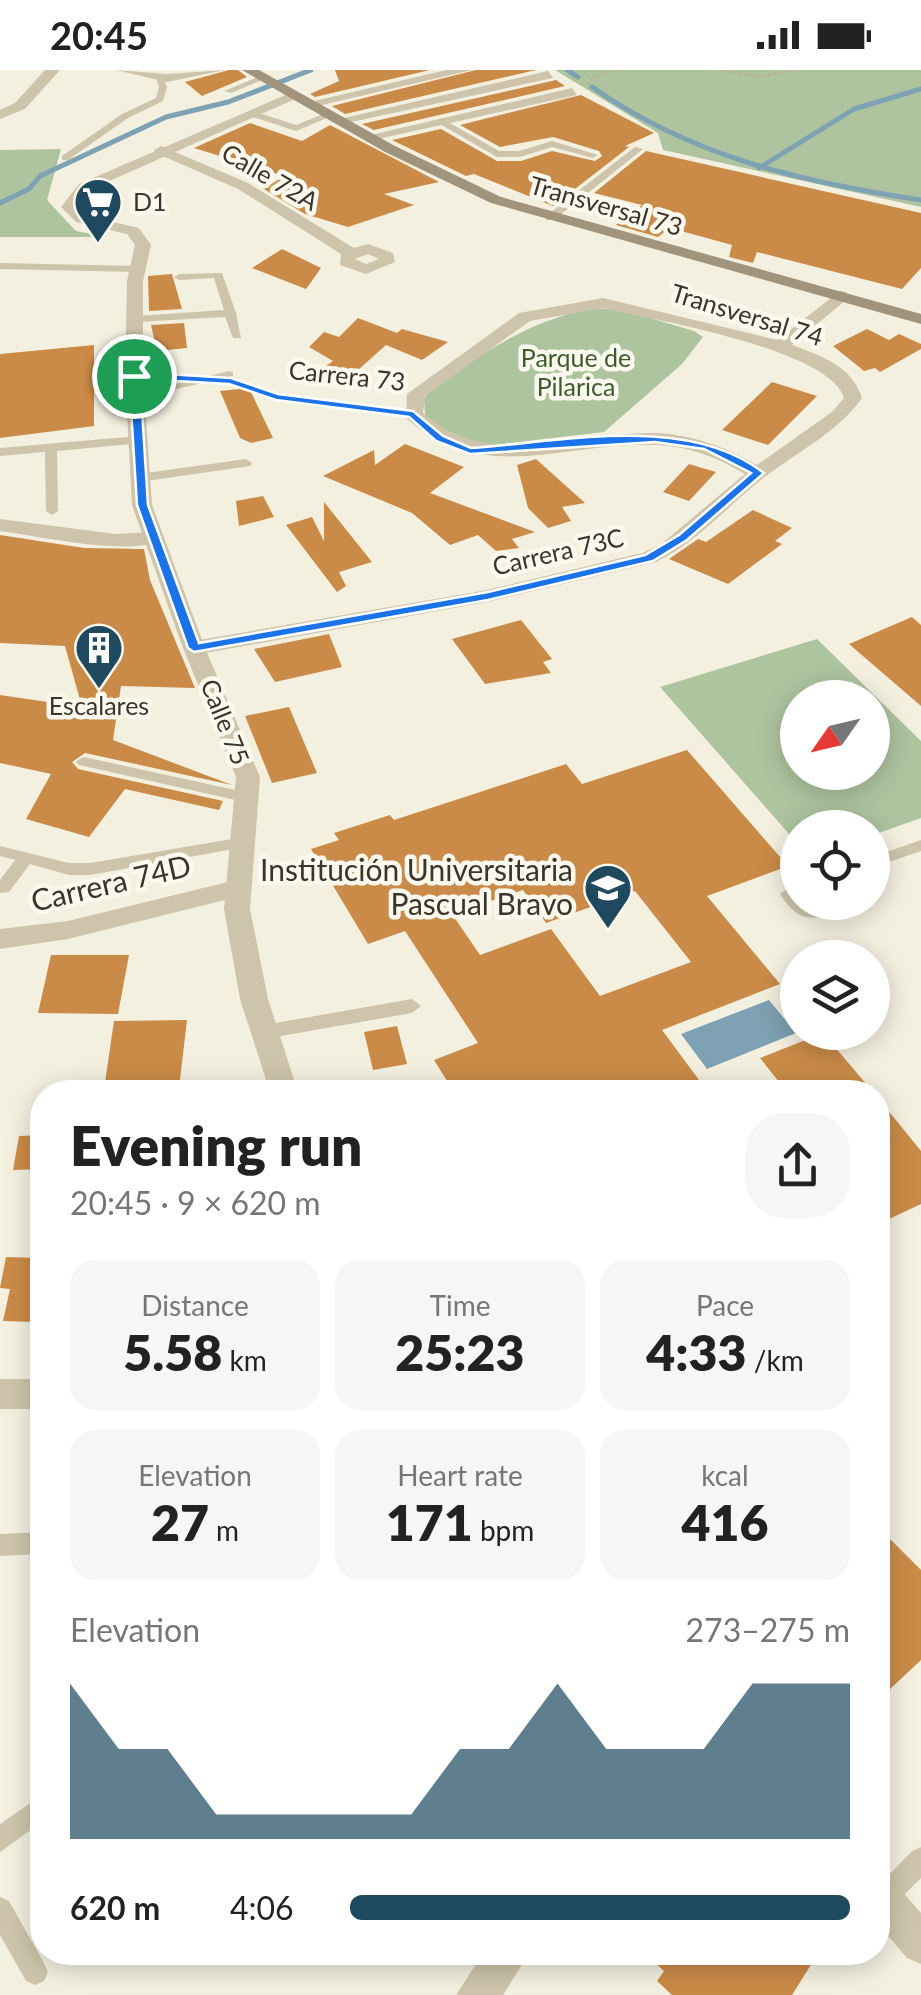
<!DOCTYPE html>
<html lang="en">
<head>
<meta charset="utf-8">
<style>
  body { margin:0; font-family:Lato,sans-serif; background:#f6f6f6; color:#222; height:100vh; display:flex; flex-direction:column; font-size:38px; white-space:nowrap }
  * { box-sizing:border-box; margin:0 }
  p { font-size:32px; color:#767676 }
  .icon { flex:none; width:55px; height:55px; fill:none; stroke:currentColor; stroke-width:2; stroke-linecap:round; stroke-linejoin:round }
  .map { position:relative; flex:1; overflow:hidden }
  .sheet { position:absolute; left:30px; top:1010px; width:860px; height:885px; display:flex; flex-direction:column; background:#fff; border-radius:40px; box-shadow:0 5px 25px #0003 }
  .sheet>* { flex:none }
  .needle { width:65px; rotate:236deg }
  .buttons { position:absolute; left:780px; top:610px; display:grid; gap:20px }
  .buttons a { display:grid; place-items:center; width:110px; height:110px; border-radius:50%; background:#fff; box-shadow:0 5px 25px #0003; font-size:50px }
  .pin { position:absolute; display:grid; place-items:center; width:85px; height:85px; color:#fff; margin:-42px; border:5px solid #fff; border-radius:50%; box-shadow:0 2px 10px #0007 }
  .round { display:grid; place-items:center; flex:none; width:105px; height:105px; border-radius:40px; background:#f6f6f6 }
  .headline { display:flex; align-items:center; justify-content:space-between; height:170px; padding:0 40px }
  h1 { font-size:55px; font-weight:800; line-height:75px }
  .metrics { display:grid; grid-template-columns:repeat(3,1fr); gap:15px; height:170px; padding:10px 40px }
  .metrics div { display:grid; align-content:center; border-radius:25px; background:#f6f6f6; text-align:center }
  .metrics b { font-size:50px; font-weight:800 }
  .metrics small { font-size:28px; font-weight:400 }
  .metrics p { font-size:28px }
  .chart { height:280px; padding:20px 40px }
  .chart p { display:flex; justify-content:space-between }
  .chart svg { width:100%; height:180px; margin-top:10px; fill:#1e495f; opacity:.7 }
  ul { padding:0 40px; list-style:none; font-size:32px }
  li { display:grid; grid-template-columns:160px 120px 1fr; align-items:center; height:75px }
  li i { height:25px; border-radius:12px; background:#1e495f }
  .status { display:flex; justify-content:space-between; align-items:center; height:70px; padding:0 50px; background:#fff; direction:ltr }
  .status svg { height:28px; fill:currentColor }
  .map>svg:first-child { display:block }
  .green { fill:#aec49f; fill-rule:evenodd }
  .water { fill:#7ea2b3 }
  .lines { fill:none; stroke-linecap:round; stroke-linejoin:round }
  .stream { stroke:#7ea2b3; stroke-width:5 }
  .building { fill:#ca8b48; fill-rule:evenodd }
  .path-far1 { stroke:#b9af95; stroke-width:2.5; stroke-dasharray:2.5 2.5; stroke-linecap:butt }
  .path { stroke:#b9af95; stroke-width:4; stroke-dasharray:4 4; stroke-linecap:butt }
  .service { fill:#cdc4ab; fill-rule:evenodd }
  .minor { fill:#cdc4ab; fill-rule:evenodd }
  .tertiary { fill:#cdc4ab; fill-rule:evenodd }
  .secondary { fill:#a1947c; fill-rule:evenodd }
  .route { fill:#1a73e8; stroke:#fff; stroke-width:2.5; fill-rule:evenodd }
  .labels { text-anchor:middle; stroke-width:9; stroke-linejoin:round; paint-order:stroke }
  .far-street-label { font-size:25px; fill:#3b342a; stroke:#fbf9ed }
  .far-poi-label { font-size:25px; fill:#3b342a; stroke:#fbf9ed; text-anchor:start }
  .far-park-label { font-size:25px; fill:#3d5a2d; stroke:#fbf9ed }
  .poi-label { font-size:30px; fill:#3b342a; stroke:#fbf9ed; text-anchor:end }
  .street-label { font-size:30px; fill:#3b342a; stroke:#fbf9ed }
</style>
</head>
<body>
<div class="status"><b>20:45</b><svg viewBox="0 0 49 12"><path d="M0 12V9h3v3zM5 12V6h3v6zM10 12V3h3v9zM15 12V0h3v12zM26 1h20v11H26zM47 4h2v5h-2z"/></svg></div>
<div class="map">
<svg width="921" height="1925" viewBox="0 0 921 1925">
  <rect width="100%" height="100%" fill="#f4f0e0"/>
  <path class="green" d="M 555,0 L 921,0 L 921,137 L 663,80 L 658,63 Z
    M 61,79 L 47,130 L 76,161 L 108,167 L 0,167 L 0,80 Z
    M 594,238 L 623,240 L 694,261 L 703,267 L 682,294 L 604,362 L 492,375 L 452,367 L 425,345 L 424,329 L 433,316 C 490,280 527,251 594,238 Z
    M 817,569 L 921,671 L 921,748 L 873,765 L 872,758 L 798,758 L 797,773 L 660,617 ZM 798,628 L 872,628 L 872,702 L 798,702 Z"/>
  <path class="water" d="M 769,930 L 796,963 L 707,999 L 681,964 Z"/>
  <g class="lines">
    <path class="stream" d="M 567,0 L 578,7
      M 592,17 C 692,87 802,112 921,130
      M 759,98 L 854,39 L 921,19
      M 0,133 L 29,119 L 40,106 L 166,47 L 228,32 L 311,0"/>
  </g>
  <path class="building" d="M 229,0 L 238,0 L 247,7 L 202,26 L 185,12 Z
    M 335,0 L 430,0 L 315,27 L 310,24 L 339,11 Z
    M 476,0 L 536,0 L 345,44 L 332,36 Z
    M 556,10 L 565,16 L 374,60 L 362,54 Z
    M 581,25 L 654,63 L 625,76 L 629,77 L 553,136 L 474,104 L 466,106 L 392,70 L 441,59 L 497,91 L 521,91 L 552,81 L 595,91 L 602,86 L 599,81 L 553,67 L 500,77 L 460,55 Z
    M 250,53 L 302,71 L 330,55 L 439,112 L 384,124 L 414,135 L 348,157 L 305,144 L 264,119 L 284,106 L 194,78 Z
    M 646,81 L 921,143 L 921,198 L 902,219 L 757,182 L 753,193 L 729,187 L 732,175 L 670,158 L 658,167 L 616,155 L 642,135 L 594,123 Z
    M 282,179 L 321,198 L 306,219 L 252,198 Z
    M 172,204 L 182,239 L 149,241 L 148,206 Z
    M 358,248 L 397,263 L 402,259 L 448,272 L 422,290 L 386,275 L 339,317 L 314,304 L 333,291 L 309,277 L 324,262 L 339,267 Z
    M 184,253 L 187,278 L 157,281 L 151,255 Z
    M 867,259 L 889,270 L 899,264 L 921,274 L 921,279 L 880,302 L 875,298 L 864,301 L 833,276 Z
    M 94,275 L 94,356 L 0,368 L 0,284 Z
    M 772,312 L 817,326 L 768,375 L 722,360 Z
    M 249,318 L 273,368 L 251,373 L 240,368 L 220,321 Z
    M 405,374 L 464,397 L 430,423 L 535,462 L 512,469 L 519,478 L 496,481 L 478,465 L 450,475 L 412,443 L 323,406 L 374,380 L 375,395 Z
    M 536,389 L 585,433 L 562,437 L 571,451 L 548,458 L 528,438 L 517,395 Z
    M 689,394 L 716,402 L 689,431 L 663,422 Z
    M 263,426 L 274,447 L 239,456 L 236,431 Z
    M 324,432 L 372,492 L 339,502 L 346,516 L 337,522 L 286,455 L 312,447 L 324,471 Z
    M 753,440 L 792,458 L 775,471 L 782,474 L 728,514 L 669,489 L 698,469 L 706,472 Z
    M 0,465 L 84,478 L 144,479 L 150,510 L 195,618 L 121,616 L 113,670 L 232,715 L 85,683 L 72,692 L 78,699 L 223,731 L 219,740 L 125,719 L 89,767 L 26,749 L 51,704 L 0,693 L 0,625 L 82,637 L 65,576 L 0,573 Z
    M 912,547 L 921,555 L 921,636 L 849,574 Z
    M 521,550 L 552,589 L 543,592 L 551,603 L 485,614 L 452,569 Z
    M 329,564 L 342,597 L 275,612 L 254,579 Z
    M 289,637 L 317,703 L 272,713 L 245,646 Z
    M 687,680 L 788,796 L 707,826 L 780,914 L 662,960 L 708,1022 L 454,1022 L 434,990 L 478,973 L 405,861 L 368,874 L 311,779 L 339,770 L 334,763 L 390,745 L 394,750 L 566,694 L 582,714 ZM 523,820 L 546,853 L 635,821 L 691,892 L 600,926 L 551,859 L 480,885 L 452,844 Z
    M 51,885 L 129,885 L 118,944 L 38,943 Z
    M 187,950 L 179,1018 L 104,1019 L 114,951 Z
    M 397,956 L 407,994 L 373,1000 L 364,962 Z
    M 823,963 L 873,1022 L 787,1022 L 760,988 Z
    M 878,1028 L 921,1081 L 921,1134 L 887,1150 L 878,1138 Z
    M 42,1065 L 42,1099 L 13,1100 L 19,1066 Z
    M 6,1187 L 42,1188 L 34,1252 L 3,1251 L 10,1219 L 0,1218 Z
    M 878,1457 L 921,1500 L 921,1590 L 888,1621 L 878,1610 Z
    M 643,1882 L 819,1882 L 792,1925 L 672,1925 L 657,1911 L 664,1901 Z"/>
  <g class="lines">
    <path class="path-far1" d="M 719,0 L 760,7 L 794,0
      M 587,14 L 593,7 L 617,0"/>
    <path class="path" d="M 244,316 L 276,327 L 395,342"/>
    <path class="service" d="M 155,5 L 161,5 L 167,17 L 163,31 L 128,48 L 68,90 L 62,90 L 62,86 L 122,44 L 156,28 L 159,17 Z
      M 260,6 L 267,8 L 231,23 L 224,21 Z
      M 256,42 L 296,55 L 326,43 L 334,45 L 296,61 L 253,47 L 253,43 Z
      M 441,48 L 499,81 L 519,81 L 552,71 L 598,85 L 593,88 L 552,77 L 520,87 L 497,87 L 438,53 L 436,51 Z
      M 635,77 L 643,79 L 554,150 L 546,150 L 546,146 Z
      M 0,193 L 136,196 L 141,199 L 136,202 L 0,199 Z
      M 222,203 L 236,243 L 241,268 L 233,268 L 225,247 L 137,252 L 132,249 L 137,246 L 224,240 L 214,208 L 179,210 L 174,207 L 179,204 Z
      M 229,301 L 233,302 L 233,306 L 137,328 L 131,325 Z
      M 134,303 L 140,306 L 138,308 L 100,310 L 94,307 L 100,304 Z
      M 138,366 L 144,370 L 142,373 L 57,381 L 58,441 L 52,445 L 46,441 L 45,382 L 0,386 L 0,378 Z
      M 246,389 L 252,393 L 250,396 L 139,412 L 133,408 L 139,404 Z
      M 84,687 L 249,723 L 257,728 L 249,733 L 79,695 L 76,692 L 79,689 Z
      M 244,767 L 250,768 L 252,772 L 250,776 L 90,805 L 69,805 L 30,794 L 9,822 L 0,823 L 0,810 L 15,790 L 0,786 L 0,776 L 69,793 L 90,793 Z
      M 921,770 L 921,781 L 872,798 L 872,787 Z
      M 798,810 L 798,832 L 813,837 L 827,832 L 853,832 L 851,836 C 818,848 802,859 780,824 Z
      M 412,929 L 421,936 L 412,943 L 264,969 L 258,967 L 255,962 L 258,957 L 264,955 Z
      M 42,1462 L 42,1484 L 0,1486 L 0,1464 Z
      M 42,1725 L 42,1752 L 0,1782 L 0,1754 Z
      M 921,1777 L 921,1808 L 891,1838 L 882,1842 L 878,1840 L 878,1816 L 912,1781 Z
      M 0,1827 L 9,1831 L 44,1893 L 48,1902 L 44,1911 L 35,1915 L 26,1911 L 0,1865 Z"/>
    <path class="minor" d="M 45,0 L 60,0 L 25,39 L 0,49 L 0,40 L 15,33 Z
      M 116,0 L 167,4 L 225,0 L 167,12 Z
      M 446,0 L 472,0 L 309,38 L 302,34 Z
      M 548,1 L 553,8 L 338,55 L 331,51 Z
      M 572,18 L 577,25 L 369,71 L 362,67 Z
      M 161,76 L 248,113 L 354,178 L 368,174 L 393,183 L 395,192 L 366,204 L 340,195 L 341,184 L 238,119 L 156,83 L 154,80 ZM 368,184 L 379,189 L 366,194 L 355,189 Z
      M 840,221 L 846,222 L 846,230 L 792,275 C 822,286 852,296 862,328 C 838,362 799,381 766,406 C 729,434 698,472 656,492 L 487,532 L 194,585 L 183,578 L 194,571 L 487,520 L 642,483 L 660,475 L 745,404 C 718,388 689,376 658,375 C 565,370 487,418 406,348 L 407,324 L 519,243 L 603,228 L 777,270 ZM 603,238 C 653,250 830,279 844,328 L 832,342 L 757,395 C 726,377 690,364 654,363 C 571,362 493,403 423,343 L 425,326 L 530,251 Z
      M 0,449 L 116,464 L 152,462 L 162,468 C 139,489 33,465 0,461 Z
      M 236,810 L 245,813 L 249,819 L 245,825 L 68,869 L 0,879 L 0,859 L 68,851 Z
      M 0,1309 L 42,1309 L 42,1339 L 0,1339 Z
      M 484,1882 L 530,1882 L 503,1925 L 456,1925 Z"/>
    <path class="tertiary" d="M 290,23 L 302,26 L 89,120 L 77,136 L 87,146 L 139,158 L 151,175 L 143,211 L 143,306 L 152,435 L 205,578 L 260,707 L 250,839 L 268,929 L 298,1022 L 270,1022 L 240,929 L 224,839 L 236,707 L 183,578 L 132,435 L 125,306 L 127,211 L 135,175 L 127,164 L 76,152 L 61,137 L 79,114 Z
      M 878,1804 L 892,1810 L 921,1843 L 921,1894 L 907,1888 L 878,1854 Z"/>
    <path class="secondary" d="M 242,0 L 259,0 L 395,76 L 501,127 L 921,244 L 921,254 L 491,133 L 385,82 Z"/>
  </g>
  <path class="route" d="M 134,302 L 231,308 L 278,324 L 413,341 L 443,366 L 471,378 C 562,372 688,343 764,403 L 687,470 L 653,491 L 488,530 L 194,582 L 188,578 L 137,435 L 129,306 ZM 140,309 L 229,314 L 276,330 L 409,347 L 436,371 L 470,384 L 655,372 L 704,379 L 751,403 L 679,465 L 645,485 L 488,522 L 199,573 L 148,435 Z"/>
  <defs>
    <g id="supermarket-pin" transform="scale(2.5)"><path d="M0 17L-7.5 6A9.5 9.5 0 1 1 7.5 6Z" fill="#1e495f" stroke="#fbf9ed"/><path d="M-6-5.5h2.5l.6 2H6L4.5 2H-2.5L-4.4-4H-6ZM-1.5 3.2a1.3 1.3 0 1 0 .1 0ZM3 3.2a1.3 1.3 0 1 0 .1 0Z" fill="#fff"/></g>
    <g id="building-pin" transform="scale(2.5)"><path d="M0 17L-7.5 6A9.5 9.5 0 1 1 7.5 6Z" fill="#1e495f" stroke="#fbf9ed"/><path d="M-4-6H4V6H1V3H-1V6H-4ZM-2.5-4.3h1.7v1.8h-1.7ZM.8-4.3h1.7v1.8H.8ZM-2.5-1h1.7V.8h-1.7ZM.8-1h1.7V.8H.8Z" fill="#fff"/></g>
    <g id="university-pin" transform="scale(2.5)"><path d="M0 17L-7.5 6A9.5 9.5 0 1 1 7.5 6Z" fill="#1e495f" stroke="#fbf9ed"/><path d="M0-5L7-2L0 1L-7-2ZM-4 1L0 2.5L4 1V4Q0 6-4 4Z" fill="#fff"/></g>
  </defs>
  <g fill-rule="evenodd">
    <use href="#supermarket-pin" x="98" y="132"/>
    <use href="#building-pin" x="99" y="578"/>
    <use href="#university-pin" x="608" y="818"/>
  </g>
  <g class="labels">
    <g class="far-street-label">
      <text transform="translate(270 107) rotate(30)" y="9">Calle 72A</text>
      <text transform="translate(606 136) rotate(16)" y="9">Transversal 73</text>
      <text transform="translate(747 245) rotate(17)" y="9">Transversal 74</text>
      <text transform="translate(347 306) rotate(6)" y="9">Carrera 73</text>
      <text transform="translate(558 482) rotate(-13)" y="9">Carrera 73C</text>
      <text transform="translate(225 652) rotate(68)" y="9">Calle 75</text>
    </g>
    <g class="far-poi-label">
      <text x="133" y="141">D1</text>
      <text x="99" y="645" text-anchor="middle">Escalares</text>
    </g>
    <g class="far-park-label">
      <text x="576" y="297">Parque de<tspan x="576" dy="29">Pilarica</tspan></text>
    </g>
    <g class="poi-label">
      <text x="573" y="811">Institución Universitaria<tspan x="573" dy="34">Pascual Bravo</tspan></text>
    </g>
    <g class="street-label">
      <text transform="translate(111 814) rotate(-13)" y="10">Carrera 74D</text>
    </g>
  </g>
</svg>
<div class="buttons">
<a><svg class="needle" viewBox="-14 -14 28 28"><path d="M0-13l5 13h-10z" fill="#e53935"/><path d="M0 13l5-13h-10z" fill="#767676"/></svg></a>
<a><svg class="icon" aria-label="locate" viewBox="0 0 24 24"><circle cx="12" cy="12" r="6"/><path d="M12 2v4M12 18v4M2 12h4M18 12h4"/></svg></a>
<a><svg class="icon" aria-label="layers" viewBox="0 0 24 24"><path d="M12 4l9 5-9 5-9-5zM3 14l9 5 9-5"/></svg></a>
</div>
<div class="pin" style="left:134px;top:306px;background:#1e9e55"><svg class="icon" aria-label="arrive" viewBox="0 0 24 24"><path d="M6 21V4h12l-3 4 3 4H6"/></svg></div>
<section class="sheet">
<div class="headline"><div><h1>Evening run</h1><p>20:45 · 9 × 620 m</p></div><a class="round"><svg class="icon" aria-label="share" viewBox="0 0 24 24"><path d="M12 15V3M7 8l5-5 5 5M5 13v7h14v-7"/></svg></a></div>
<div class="metrics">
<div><p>Distance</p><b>5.58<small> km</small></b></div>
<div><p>Time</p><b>25:23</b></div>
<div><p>Pace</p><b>4:33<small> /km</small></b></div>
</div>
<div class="metrics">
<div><p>Elevation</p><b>27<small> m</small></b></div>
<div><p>Heart rate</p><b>171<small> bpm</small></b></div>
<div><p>kcal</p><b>416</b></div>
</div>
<div class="chart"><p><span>Elevation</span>273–275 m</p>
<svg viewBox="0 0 160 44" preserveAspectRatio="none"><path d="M0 44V6L10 22L20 22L30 38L40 38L50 38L60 38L70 38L80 22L90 22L100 6L110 22L120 22L130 22L140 6L150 6L160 6V44z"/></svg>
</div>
<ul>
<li><b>620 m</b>4:06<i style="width:100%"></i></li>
</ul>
</section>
</div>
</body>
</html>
